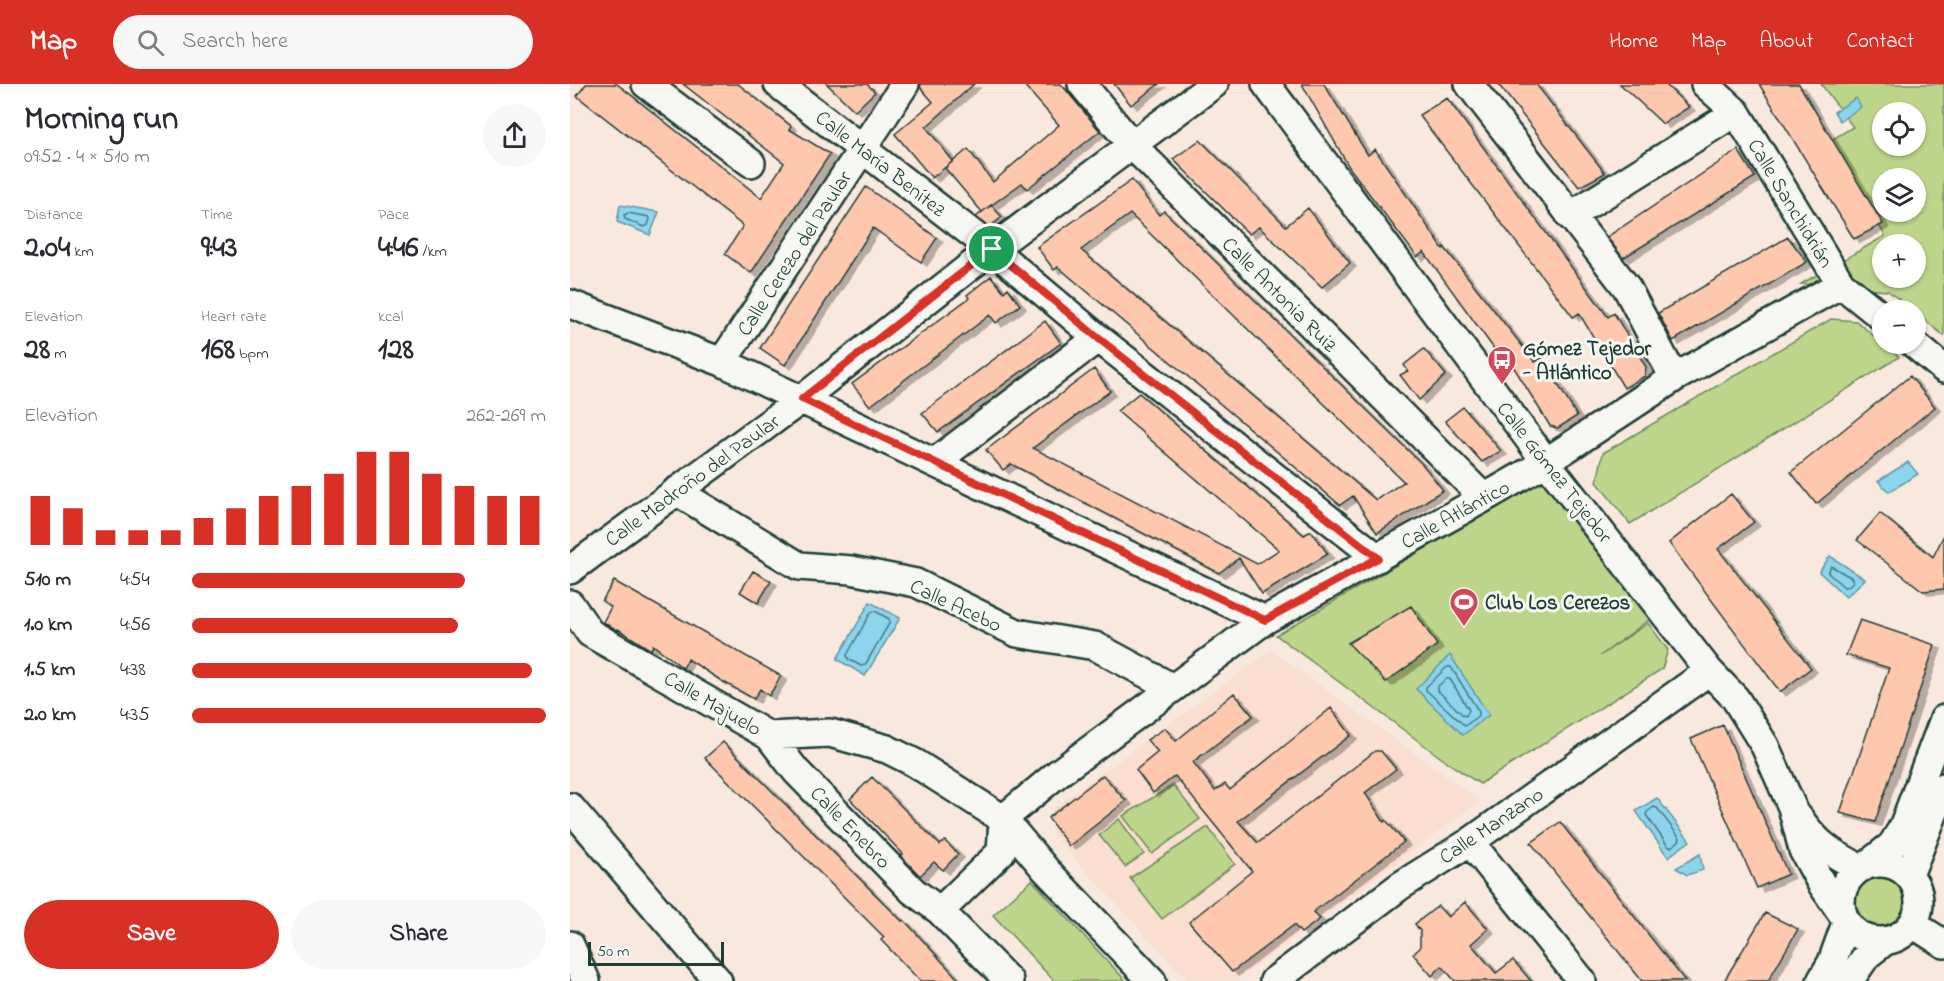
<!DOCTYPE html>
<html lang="en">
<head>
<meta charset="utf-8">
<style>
  body { margin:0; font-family:"Indie Flower",sans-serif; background:#f7f7f7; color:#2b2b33; height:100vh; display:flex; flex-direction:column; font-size:22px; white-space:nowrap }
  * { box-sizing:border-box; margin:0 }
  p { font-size:20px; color:#7c7c81 }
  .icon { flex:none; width:33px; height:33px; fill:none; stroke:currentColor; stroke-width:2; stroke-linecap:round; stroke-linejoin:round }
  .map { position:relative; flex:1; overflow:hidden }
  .details { display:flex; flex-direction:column; background:#fff; width:570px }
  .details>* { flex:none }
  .tools { position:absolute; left:1302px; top:18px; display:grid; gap:12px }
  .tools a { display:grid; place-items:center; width:54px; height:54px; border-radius:50%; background:#fff; box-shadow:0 2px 4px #0004; font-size:30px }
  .scale { position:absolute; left:18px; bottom:15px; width:136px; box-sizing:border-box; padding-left:6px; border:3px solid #1f3d34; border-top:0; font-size:16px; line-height:21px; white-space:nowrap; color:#1f3d34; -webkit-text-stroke:4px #f6f6f2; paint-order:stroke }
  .pin { position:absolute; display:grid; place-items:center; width:51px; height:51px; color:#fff; margin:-26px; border:3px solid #fff; border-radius:50%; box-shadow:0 2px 6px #0007 }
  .round { display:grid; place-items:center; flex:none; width:63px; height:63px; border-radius:32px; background:#f7f7f7 }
  .head { display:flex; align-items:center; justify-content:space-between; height:102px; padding:0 24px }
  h1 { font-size:33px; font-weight:700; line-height:45px }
  .metrics { display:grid; grid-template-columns:repeat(3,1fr); gap:9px; height:102px; padding:6px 24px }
  .metrics div { display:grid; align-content:center }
  .metrics b { font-size:30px; font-weight:700 }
  .metrics small { font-size:16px; font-weight:400 }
  .metrics p { font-size:16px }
  .chart { height:168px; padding:12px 24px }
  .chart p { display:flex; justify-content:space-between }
  .chart svg { width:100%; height:108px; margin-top:6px; stroke:#d93025; stroke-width:6 }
  .primary-button { display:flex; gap:12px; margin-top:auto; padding:12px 24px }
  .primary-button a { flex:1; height:69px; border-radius:36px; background:#d93025; color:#fff; font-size:24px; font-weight:700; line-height:69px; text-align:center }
  .primary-button a+a { background:#f7f7f7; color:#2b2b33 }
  ul { padding:0 24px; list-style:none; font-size:20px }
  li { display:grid; grid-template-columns:96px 72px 1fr; align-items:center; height:45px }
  li i { height:15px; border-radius:8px; background:#d93025 }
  header { display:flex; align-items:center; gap:36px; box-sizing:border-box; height:84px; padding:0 30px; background:#d93025; color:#fff }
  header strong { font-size:28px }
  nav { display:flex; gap:33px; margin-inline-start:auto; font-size:21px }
  .search { width:420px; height:54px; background:#f7f7f7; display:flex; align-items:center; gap:15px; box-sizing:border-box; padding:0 21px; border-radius:33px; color:#7c7c81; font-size:22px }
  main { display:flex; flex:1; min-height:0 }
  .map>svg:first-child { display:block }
  .built { fill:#faded0 }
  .green { fill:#bdd48b; stroke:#6e8860; stroke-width:1.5; fill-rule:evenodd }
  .water { fill:#8cd4ed; stroke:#6098a3; stroke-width:1.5 }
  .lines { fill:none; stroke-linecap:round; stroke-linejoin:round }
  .shore { stroke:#4b797e; stroke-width:1.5 }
  .building { fill:#fec8af; stroke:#1f3d34; stroke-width:1.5; fill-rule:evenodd; filter:url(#shadow) }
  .minor-casing { stroke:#1f3d34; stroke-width:32 }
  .minor { stroke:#f6f6f2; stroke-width:27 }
  .route-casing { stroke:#fff; stroke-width:12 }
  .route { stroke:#d93025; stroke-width:8 }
  .labels { text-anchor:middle; stroke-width:6; stroke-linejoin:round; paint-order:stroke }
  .street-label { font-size:21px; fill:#1f3d34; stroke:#f6f6f2 }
  .poi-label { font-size:21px; font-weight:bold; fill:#1f3d34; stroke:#f6f6f2; text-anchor:start }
</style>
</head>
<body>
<header>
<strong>Map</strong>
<div class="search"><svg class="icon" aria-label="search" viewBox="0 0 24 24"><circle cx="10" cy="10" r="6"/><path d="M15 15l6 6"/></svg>Search here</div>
<nav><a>Home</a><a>Map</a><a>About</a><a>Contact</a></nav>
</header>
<main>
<section class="details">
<div class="head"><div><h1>Morning run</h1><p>09:52 · 4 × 510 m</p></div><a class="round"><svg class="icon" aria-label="share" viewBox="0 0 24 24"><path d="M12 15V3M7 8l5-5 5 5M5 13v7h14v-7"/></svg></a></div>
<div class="metrics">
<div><p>Distance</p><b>2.04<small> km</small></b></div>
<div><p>Time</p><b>9:43</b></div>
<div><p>Pace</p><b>4:46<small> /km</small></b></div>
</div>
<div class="metrics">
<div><p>Elevation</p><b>28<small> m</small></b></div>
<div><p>Heart rate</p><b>168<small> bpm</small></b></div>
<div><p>kcal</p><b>128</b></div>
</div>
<div class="chart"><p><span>Elevation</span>262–269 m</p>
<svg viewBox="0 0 160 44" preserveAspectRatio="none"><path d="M5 44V24M15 44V29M25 44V38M35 44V38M45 44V38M55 44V33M65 44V29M75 44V24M85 44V20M95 44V15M105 44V6M115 44V6M125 44V15M135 44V20M145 44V24M155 44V24"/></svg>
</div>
<ul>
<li><b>510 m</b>4:54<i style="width:77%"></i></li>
<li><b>1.0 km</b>4:56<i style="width:75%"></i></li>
<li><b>1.5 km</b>4:38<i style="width:96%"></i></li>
<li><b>2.0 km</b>4:35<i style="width:100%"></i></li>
</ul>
<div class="primary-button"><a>Save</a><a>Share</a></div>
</section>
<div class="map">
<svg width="1374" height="897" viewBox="0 0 1374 897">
  <defs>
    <filter id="shadow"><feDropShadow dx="6" dy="4" stdDeviation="0" flood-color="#0004"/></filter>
  </defs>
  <rect width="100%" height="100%" fill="#f8e8de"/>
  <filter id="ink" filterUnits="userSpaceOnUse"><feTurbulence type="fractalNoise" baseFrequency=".0167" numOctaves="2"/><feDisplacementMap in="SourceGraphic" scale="12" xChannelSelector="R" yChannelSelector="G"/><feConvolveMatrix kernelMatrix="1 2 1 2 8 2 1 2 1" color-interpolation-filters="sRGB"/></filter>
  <g filter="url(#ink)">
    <path class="built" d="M 701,566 L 910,717 L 665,897 L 618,897 L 482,750 L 482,725 Z"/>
    <path class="green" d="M 1251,0 L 1374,0 L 1374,252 L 1346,229 L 1346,226 L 1343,226 L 1318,207 L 1231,200 L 1315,152 L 1261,56 L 1283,43 ZM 1312,28 L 1346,28 L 1346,62 L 1312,62 ZM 1312,94 L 1346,94 L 1346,128 L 1312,128 ZM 1312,160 L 1346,160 L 1346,194 L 1312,194 Z
      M 1261,235 L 1286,237 L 1329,273 L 1060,440 L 1027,398 L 1033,369 Z
      M 973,396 L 1080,535 L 1030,572 L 1078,539 L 1098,566 L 1092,585 L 910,700 L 878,679 L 706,551 Z
      M 603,701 L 630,735 L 582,770 L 553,732 Z
      M 549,735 L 574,770 L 555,783 L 529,751 Z
      M 638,743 L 665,780 L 592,835 L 560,794 Z
      M1283 818a27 27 0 1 1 54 0a27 27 0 1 1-54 0Z
      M 462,796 L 556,897 L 484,897 L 423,831 Z"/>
    <path class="water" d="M 1286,14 L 1291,23 L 1270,37 L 1264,28 Z
      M 50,121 L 89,128 L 80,151 L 47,138 Z
      M 1338,378 L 1348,390 L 1319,408 L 1308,397 Z
      M 1260,472 L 1295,495 L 1276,513 L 1249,488 Z
      M 300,518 L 330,534 L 295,592 L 267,575 Z
      M 880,571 L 919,631 L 893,651 L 846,605 Z
      M 1087,714 L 1120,757 L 1098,773 L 1066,727 Z
      M 1130,770 L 1133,786 L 1117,791 L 1106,784 Z"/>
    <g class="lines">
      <path class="shore" d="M 58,129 L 79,133 L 80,135 L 78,141 L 74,143 L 55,135 L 54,131 Z
        M 1261,482 L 1282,494 L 1283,498 L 1277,503 L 1274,503 L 1258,489 Z
        M 305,527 L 319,535 L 320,538 L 295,581 L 291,582 L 278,575 L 277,571 L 301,528 Z
        M 877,583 L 881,583 L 909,628 L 909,631 L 895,642 L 856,606 L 856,603 Z
        M 876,595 L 880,595 L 899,626 L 896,632 L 893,631 L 867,606 L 867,603 Z
        M 1084,723 L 1087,724 L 1110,754 L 1109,757 L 1101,763 L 1098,762 L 1076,731 L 1077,728 Z"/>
    </g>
    <path class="building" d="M 16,0 L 47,0 L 191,114 L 214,79 L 113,0 L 168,0 L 221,42 L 219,45 L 260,70 L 181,189 L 155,170 L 173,142 L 7,12 Z
      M 257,0 L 297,0 L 305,8 L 285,27 Z
      M 351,0 L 404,0 L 356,43 L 383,77 L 362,94 L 325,50 L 363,18 L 350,3 Z
      M 453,0 L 491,0 L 530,47 L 457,105 L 452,99 L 412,128 L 375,84 L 398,65 L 423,98 L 489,41 Z
      M 544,0 L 589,0 L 561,21 Z
      M 732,0 L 754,0 L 798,71 L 805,65 L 873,165 L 874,163 L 965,278 L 972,274 L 1007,332 L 988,344 L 980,342 L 940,277 L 935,280 L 854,168 L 847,173 L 779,83 Z
      M 928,0 L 966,0 L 1035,89 L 1009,103 Z
      M 1050,0 L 1095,0 L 1119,23 L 1093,40 Z
      M 1189,0 L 1229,0 L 1313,140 L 1284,155 Z
      M 877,14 L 1038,233 L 1044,229 L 1076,283 L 1075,292 L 1054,304 L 1009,229 L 1003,233 L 849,31 Z
      M 630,56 L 716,142 L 738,124 L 780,179 L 752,203 L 689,143 L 679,150 L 603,75 Z
      M 1168,66 L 1185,93 L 1053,174 L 1037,153 Z
      M 562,96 L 589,131 L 594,127 L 853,381 L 873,406 L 807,449 L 783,412 L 770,421 L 488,183 L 484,186 L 467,163 ZM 560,130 L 834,398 L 806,416 L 511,166 Z
      M 296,103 L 367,154 L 351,178 L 303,144 L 215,281 L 190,264 Z
      M 421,121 L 432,133 L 420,143 L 406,133 Z
      M 1218,153 L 1237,178 L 1103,257 L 1088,229 Z
      M 421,192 L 434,208 L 438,204 L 450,221 L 426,239 L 420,231 L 300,322 L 282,300 L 399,214 L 397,211 Z
      M 475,237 L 491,259 L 368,348 L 352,329 Z
      M 854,265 L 876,291 L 849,316 L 830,291 L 838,287 L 834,281 Z
      M 524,285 L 540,307 L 463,364 L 687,480 L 709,466 L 547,327 L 569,309 L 734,451 L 741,447 L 758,470 L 692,510 L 669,474 L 649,489 L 441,380 L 433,386 L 416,366 Z
      M 1340,292 L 1365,323 L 1246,420 L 1221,388 Z
      M 893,323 L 931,367 L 912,378 L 875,337 Z
      M 1161,410 L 1184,438 L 1148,465 L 1241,584 L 1210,608 L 1099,459 Z
      M 1310,429 L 1363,473 L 1374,451 L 1374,505 L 1353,507 L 1287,456 Z
      M 183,487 L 201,497 L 188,519 L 170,508 Z
      M 44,497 L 211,592 L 199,612 L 190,605 L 184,615 L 150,596 L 118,575 L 113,584 L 83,561 L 81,566 L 48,545 L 47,546 L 33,538 L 41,523 L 32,517 Z
      M 841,522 L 867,561 L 816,598 L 778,559 Z
      M 1290,536 L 1365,561 L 1305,738 L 1270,729 L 1319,584 L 1276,571 Z
      M 664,609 L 683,632 L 623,678 L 645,707 L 655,700 L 660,706 L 761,624 L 781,651 L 668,737 L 688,759 L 805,667 L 811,667 L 826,685 L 795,709 L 814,738 L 816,736 L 834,758 L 743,828 L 750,835 L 731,849 L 724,841 L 662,888 L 619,838 L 682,787 L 605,692 L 583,709 L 566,686 L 588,668 L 577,656 L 595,644 L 606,657 Z
      M 1153,641 L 1218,790 L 1187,804 L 1121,655 Z
      M 153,658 L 332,837 L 334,836 L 390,897 L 350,897 L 311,856 L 314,853 L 135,674 Z
      M 533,691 L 556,717 L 499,762 L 478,734 Z
      M 302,693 L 370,761 L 375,757 L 388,770 L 373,786 L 364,778 L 350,792 L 331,772 L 333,770 L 280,715 Z
      M 990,738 L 1115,897 L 1072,897 L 961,759 Z
      M 895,818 L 918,845 L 901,860 L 926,889 L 943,876 L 961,897 L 885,897 L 872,882 L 862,892 L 843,870 L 850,864 L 850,847 L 845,840 L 868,822 L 878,833 Z
      M 1195,829 L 1228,845 L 1198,897 L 1154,897 Z"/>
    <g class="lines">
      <g class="minor-casing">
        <path id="minor" d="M 76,0 L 181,79
          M 208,0 L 422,165 L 528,254 L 808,474
          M 512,0 L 562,61 L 914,414
          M 696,0 L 976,378 L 1139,587 L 1165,614 L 1195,662 L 1222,723 L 1233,766 L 1251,799 L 1271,828
          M 899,0 L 1057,204 L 1104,294
          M 1135,0 L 1166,28 L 1271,200 L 1312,233
          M 1000,132 L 1166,28
          M 0,220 L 152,278 L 695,536
          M 1344,260 L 1374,285
          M 152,278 L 335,0
          M 365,378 L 528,254
          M 106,407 L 229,482 L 281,486 L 346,499 L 447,549 L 525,562 L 603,604
          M 0,486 L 232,315 L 422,165 L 644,0
          M 0,520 L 20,549 L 199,652 L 260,649 L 317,665 L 345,679 L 433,735 L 476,786 L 582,897
          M 199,652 L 226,687 L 343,807 L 370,827 L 439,897
          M 0,723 L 148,897
          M 1229,734 C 1248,761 1261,769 1290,784
          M 900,758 L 1012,897
          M1271 818a39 39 0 1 1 78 0a39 39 0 1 1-78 0Z
          M 1298,780 L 1322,761 L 1333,743 L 1374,635
          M 1339,791 L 1374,703
          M 370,827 L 431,768 L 433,735 L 487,690 L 695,536 L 914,414 L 976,378 L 1104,294 L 1271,200
          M 1343,840 L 1374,860
          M 0,861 L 16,897
          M 704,897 L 830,802 L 900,758 L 1139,587
          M 1251,897 L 1262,878 L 1276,839
          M 1279,897 L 1297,871 L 1315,857"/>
      </g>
      <use href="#minor" class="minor"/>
    </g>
  </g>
  <g class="lines" filter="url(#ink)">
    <g class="route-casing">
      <path id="route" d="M 422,165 L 528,254 L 808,474 L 695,536 L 232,315 Z"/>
    </g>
    <use href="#route" class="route"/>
  </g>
  <defs>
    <g id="bus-pin" transform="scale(1.5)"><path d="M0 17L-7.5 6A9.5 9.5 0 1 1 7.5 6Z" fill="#d1495b" stroke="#f6f6f2"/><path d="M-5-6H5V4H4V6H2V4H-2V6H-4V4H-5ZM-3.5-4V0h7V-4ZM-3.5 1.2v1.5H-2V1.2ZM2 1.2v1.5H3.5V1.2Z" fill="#fff"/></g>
    <g id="stadium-pin" transform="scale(1.5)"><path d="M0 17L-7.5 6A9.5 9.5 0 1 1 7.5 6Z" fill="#d1495b" stroke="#f6f6f2"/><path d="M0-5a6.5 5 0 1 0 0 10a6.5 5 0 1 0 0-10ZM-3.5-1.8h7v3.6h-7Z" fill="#fff"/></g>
  </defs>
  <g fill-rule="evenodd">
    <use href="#bus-pin" x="932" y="276"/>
    <use href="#stadium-pin" x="894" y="518"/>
  </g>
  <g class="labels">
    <g class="street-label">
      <text transform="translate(311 79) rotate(38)" y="7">Calle María Benítez</text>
      <text transform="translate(1221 119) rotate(59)" y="7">Calle Sanchidrián</text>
      <text transform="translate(224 169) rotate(-57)" y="7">Calle Cerezo del Paular</text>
      <text transform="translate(710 210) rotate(45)" y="7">Calle Antonia Ruiz</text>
      <text transform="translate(985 388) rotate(52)" y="7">Calle Gómez Tejedor</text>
      <text transform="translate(122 396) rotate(-36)" y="7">Calle Madroño del Paular</text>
      <text transform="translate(885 430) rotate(-29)" y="7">Calle Atlántico</text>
      <text transform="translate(386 521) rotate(25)" y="7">Calle Acebo</text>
      <text transform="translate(143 619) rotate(30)" y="7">Calle Majuelo</text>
      <text transform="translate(921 741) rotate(-34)" y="7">Calle Manzano</text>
      <text transform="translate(281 743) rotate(46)" y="7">Calle Enebro</text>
    </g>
    <g class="poi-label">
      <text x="953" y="271">Gómez Tejedor<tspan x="953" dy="24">- Atlántico</tspan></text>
      <text x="915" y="525">Club Los Cerezos</text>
    </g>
  </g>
</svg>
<div class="tools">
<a><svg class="icon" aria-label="locate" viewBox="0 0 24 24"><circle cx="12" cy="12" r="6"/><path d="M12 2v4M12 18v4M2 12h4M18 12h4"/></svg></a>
<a><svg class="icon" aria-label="layers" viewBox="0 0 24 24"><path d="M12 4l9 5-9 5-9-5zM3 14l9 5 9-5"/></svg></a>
<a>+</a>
<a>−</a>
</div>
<div class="scale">50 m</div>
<div class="pin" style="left:422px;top:165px;background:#1e9e55"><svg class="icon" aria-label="arrive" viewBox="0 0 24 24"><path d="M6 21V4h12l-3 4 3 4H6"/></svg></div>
</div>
</main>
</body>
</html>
